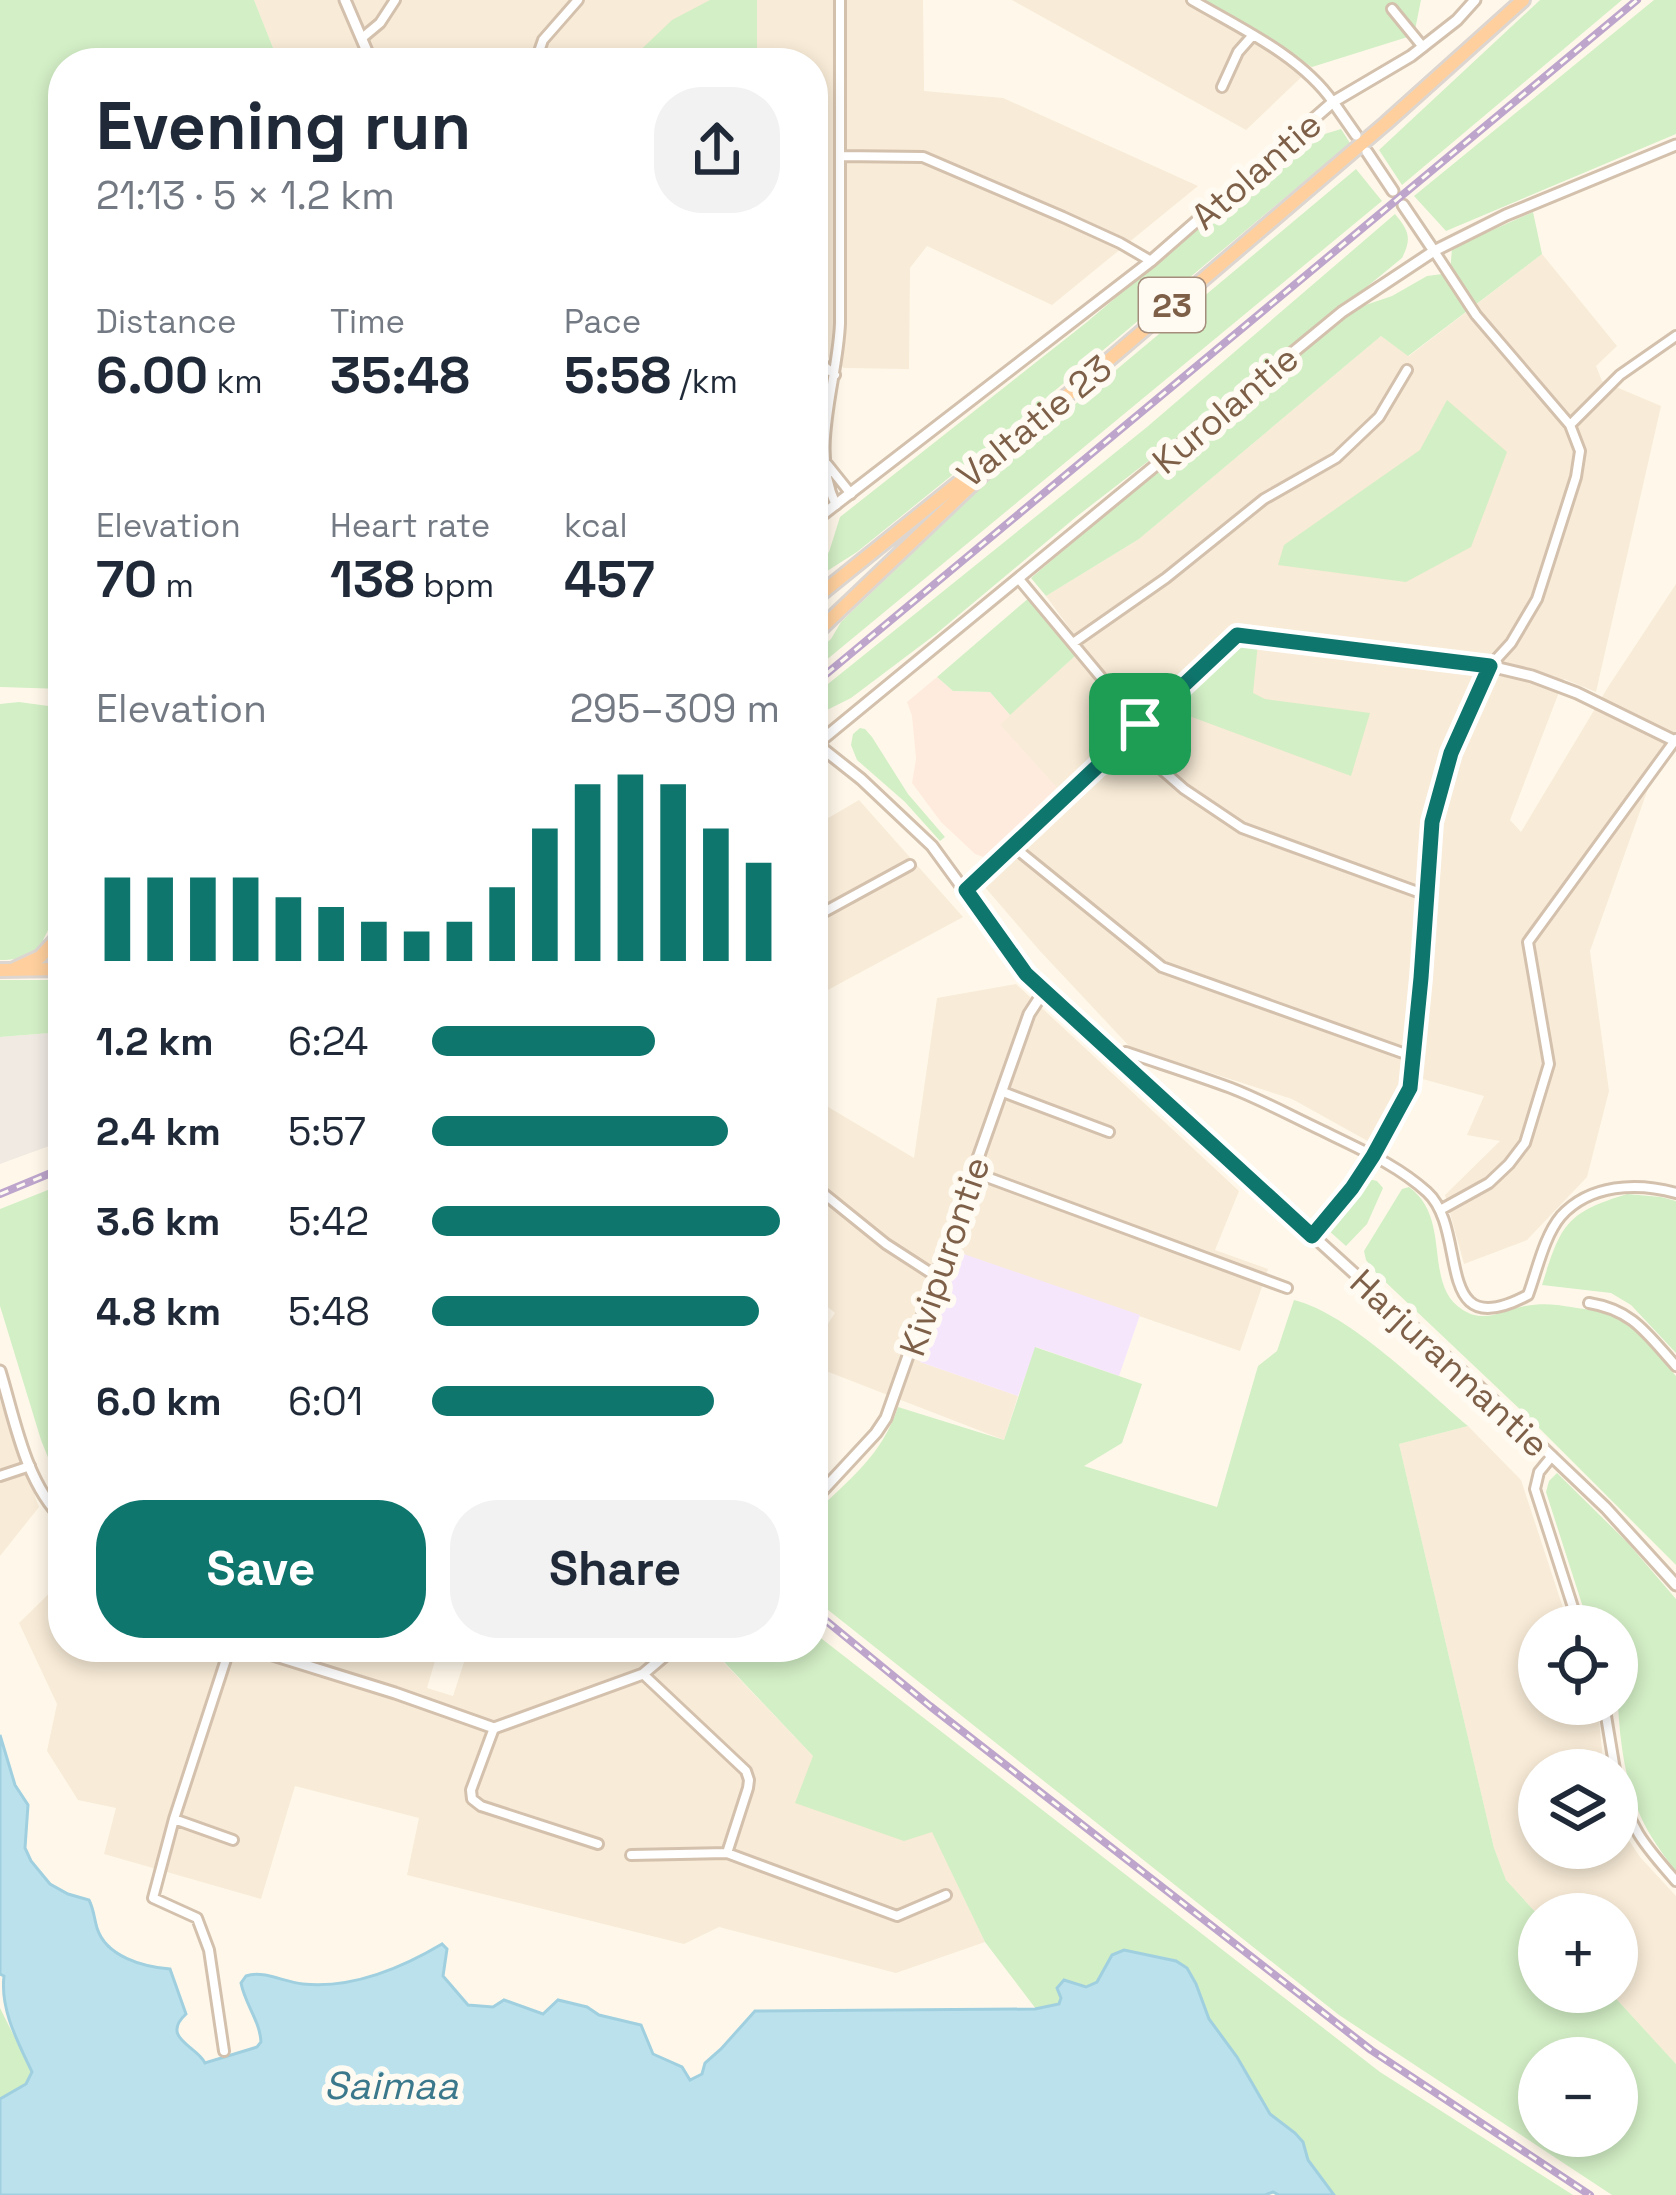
<!DOCTYPE html>
<html lang="en">
<head>
<meta charset="utf-8">
<style>
  body { margin:0; font-family:"Space Grotesk",sans-serif; background:#f2f2f3; color:#1f2937; height:100vh; display:flex; flex-direction:column; font-size:45px; white-space:nowrap }
  * { box-sizing:border-box; margin:0 }
  p { font-size:39px; color:#747a83 }
  .icon { flex:none; width:66px; height:66px; fill:none; stroke:currentColor; stroke-width:2; stroke-linecap:round; stroke-linejoin:round }
  .map { position:relative; flex:1; overflow:hidden }
  .drawer { position:absolute; left:48px; top:48px; width:780px; height:1614px; display:flex; flex-direction:column; background:#fff; border-radius:48px; box-shadow:0 6px 18px #0003 }
  .drawer>* { flex:none }
  .tools { position:absolute; left:1518px; top:1605px; display:grid; gap:24px }
  .tools a { display:grid; place-items:center; width:120px; height:120px; border-radius:50%; background:#fff; box-shadow:0 6px 18px #0003; font-size:60px }
  .pin { position:absolute; display:grid; place-items:center; width:102px; height:102px; color:#fff; margin:-51px; border-radius:24px; box-shadow:0 6px 18px #0006 }
  .round { display:grid; place-items:center; flex:none; width:126px; height:126px; border-radius:48px; background:#f2f2f3 }
  .overview { display:flex; align-items:center; justify-content:space-between; height:204px; padding:0 48px }
  h1 { font-size:66px; font-weight:800; line-height:90px }
  .stats { display:grid; grid-template-columns:repeat(3,1fr); gap:18px; height:204px; padding:12px 48px }
  .stats div { display:grid; align-content:center }
  .stats b { font-size:51px; font-weight:800 }
  .stats small { font-size:33px; font-weight:400 }
  .stats p { font-size:33px }
  .chart { height:336px; padding:24px 48px }
  .chart p { display:flex; justify-content:space-between }
  .chart svg { width:100%; height:216px; margin-top:12px; stroke:#0f766e; stroke-width:6 }
  .cta { display:flex; gap:24px; margin-top:auto; padding:24px 48px }
  .cta a { flex:1; height:138px; border-radius:48px; background:#0f766e; color:#fff; font-size:48px; font-weight:800; line-height:138px; text-align:center }
  .cta a+a { background:#f2f2f3; color:#1f2937 }
  ul { padding:0 48px; list-style:none; font-size:39px }
  li { display:grid; grid-template-columns:192px 144px 1fr; align-items:center; height:90px }
  li i { height:30px; border-radius:15px; background:#0f766e }
  .map>svg:first-child { display:block }
  .residential { fill:#f8ebd7 }
  .commercial { fill:#ffebde }
  .industrial { fill:#f0eae3 }
  .education { fill:#f6e6fc }
  .green { fill:#d3efc6; fill-rule:evenodd }
  .water { fill:#bbe1ec; stroke:#a0d0df; stroke-width:3 }
  .lines { fill:none; stroke-linecap:round; stroke-linejoin:round }
  .minor-casing { stroke:#d4c1ad; stroke-width:14 }
  .tertiary-casing { stroke:#d4c1ad; stroke-width:15 }
  .trunk-casing { stroke:#ddd6d0; stroke-width:18 }
  .minor { stroke:#fff; stroke-width:8 }
  .tertiary { stroke:#fff; stroke-width:9 }
  .trunk { stroke:#ffd09e; stroke-width:12 }
  .rail-casing { stroke:#bda5cc; stroke-width:8 }
  .rail { stroke:#fffbf3; stroke-width:3; stroke-dasharray:9; stroke-linecap:butt }
  .route-casing { stroke:#fff; stroke-width:24 }
  .route { stroke:#0f766e; stroke-width:15 }
  .labels { text-anchor:middle; stroke-width:12; stroke-linejoin:round; paint-order:stroke }
  .shield { fill:#fffbf3; stroke:#a58e7c; stroke-width:3 }
  .shield-label { font-size:33px; font-weight:bold; fill:#7e6049 }
  .street-label { font-size:36px; fill:#7e6049; stroke:#fffbf3 }
  .water-label { font-size:39px; font-style:italic; fill:#3c788c; stroke:#fffbf3 }
</style>
</head>
<body>
<div class="map">
<svg width="1676" height="2195" viewBox="0 0 1676 2195">
  <rect width="100%" height="100%" fill="#fff8ea"/>
  <path class="residential" d="M 254,0 L 923,0 L 924,91 L 1003,98 L 1198,186 L 1052,305 L 927,246 L 910,268 L 909,369 L 844,368 L 813,347 L 813,63 L 279,63 Z
    M 1012,0 L 1205,0 L 1312,67 L 1246,130 Z
    M 1542,254 L 1617,346 L 1596,366 L 1602,381 L 1661,406 L 1596,692 L 1564,679 L 1510,820 L 1521,832 L 1608,687 L 1676,584 L 1676,731 L 1659,758 L 1590,951 L 1609,1091 L 1587,1177 L 1527,1240 L 1464,1264 L 1445,1195 L 1500,1141 L 1467,1135 L 1484,1096 L 1419,1078 L 1382,1149 L 1292,1099 L 1130,1047 L 1040,951 L 984,886 L 1070,803 L 999,724 L 1084,648 L 1046,596 L 1139,539 L 1381,336 L 1409,356 Z
    M 859,800 L 963,917 L 813,998 L 813,827 Z
    M 1016,984 L 1239,1191 L 1215,1250 L 1268,1269 L 1240,1351 L 958,1253 L 920,1362 L 1018,1396 L 1004,1440 L 813,1366 L 813,1347 L 835,1313 L 813,1295 L 813,1098 L 914,1158 L 937,998 Z
    M 0,1400 L 39,1507 L 0,1556 Z
    M 1468,1426 L 1521,1480 L 1569,1626 L 1539,1626 L 1539,1704 L 1594,1704 L 1599,1721 L 1604,1770 L 1539,1770 L 1539,1848 L 1617,1848 L 1617,1816 L 1624,1833 L 1640,1857 L 1676,1896 L 1676,2064 L 1610,1992 L 1617,1992 L 1617,1914 L 1539,1916 L 1506,1880 L 1494,1848 L 1399,1444 Z
    M 63,1580 L 63,1647 L 439,1647 L 427,1688 L 453,1696 L 469,1647 L 709,1647 L 813,1756 L 932,1831 L 985,1942 L 896,1973 L 719,1927 L 684,1944 L 407,1875 L 419,1818 L 295,1786 L 261,1899 L 104,1854 L 116,1808 L 78,1800 L 47,1751 L 57,1704 L 19,1623 Z"/>
  <path class="commercial" d="M 937,677 L 953,691 L 990,692 L 1010,715 L 1000,725 L 1058,789 L 983,857 L 975,854 L 941,822 L 912,783 L 916,759 L 912,716 L 907,702 Z"/>
  <path class="industrial" d="M 63,1032 L 63,1141 L 0,1164 L 0,1037 Z"/>
  <path class="education" d="M 958,1252 L 1140,1315 L 1119,1376 L 1036,1347 L 1018,1396 L 920,1362 Z"/>
  <path class="green" d="M 0,0 L 254,0 L 279,63 L 63,63 L 63,689 L 0,687 Z
    M 710,0 L 757,0 L 757,63 L 627,63 L 672,20 Z
    M 1205,0 L 1421,0 L 1414,35 L 1312,67 Z
    M 1540,0 L 1622,0 L 1402,185 L 1379,150 Z
    M 1654,0 L 1676,0 L 1676,134 L 1446,231 L 1414,196 Z
    M 1341,129 L 1350,143 L 1008,430 L 857,552 L 813,580 L 813,568 L 829,552 L 840,517 L 1087,322 L 1312,131 L 1318,136 Z
    M 1356,169 L 1382,201 L 813,671 L 813,654 L 831,639 L 841,622 L 1012,457 Z
    M 1533,212 L 1542,254 L 1408,356 L 1381,336 L 1139,539 L 1046,596 L 1031,578 L 1342,313 L 1392,296 L 1427,276 L 1450,273 L 1452,248 Z
    M 1395,214 C 1409,231 1412,238 1402,258 L 1257,377 L 1076,517 L 936,634 L 851,698 L 813,717 L 813,696 L 1147,427 Z
    M 1447,400 L 1507,452 L 1471,547 L 1406,582 L 1278,565 L 1284,545 L 1420,450 Z
    M 1030,597 L 1075,656 L 1010,715 L 990,692 L 953,691 L 937,677 Z
    M 1238,641 L 1258,643 L 1253,693 L 1265,699 L 1370,713 L 1351,776 L 1165,707 Z
    M 19,702 L 63,708 L 63,901 L 43,940 L 54,938 C 36,954 25,960 0,960 L 0,704 Z
    M 860,728 L 865,729 L 872,737 L 908,794 L 945,837 L 940,841 L 905,802 L 857,760 L 851,745 L 853,734 Z
    M 0,980 L 63,980 L 63,1032 L 0,1037 Z
    M 1365,1178 L 1377,1181 L 1383,1188 L 1367,1224 L 1346,1246 L 1328,1230 Z
    M 63,1184 L 63,1484 L 60,1487 L 41,1440 L 0,1306 L 0,1209 Z
    M 1409,1187 C 1453,1219 1422,1285 1463,1310 C 1485,1324 1503,1310 1525,1306 C 1541,1303 1555,1304 1571,1307 C 1583,1309 1596,1310 1608,1314 C 1635,1324 1657,1355 1676,1376 L 1676,1565 L 1526,1415 L 1377,1274 L 1366,1260 L 1364,1251 L 1402,1189 Z
    M 1627,1194 L 1661,1197 L 1676,1201 L 1676,1353 L 1631,1305 L 1611,1293 L 1542,1285 C 1561,1225 1565,1213 1627,1194 Z
    M 1294,1300 C 1350,1314 1422,1387 1468,1426 L 1399,1444 L 1494,1848 L 1506,1880 L 1539,1916 L 1539,1992 L 1610,1992 L 1676,2064 L 1676,2195 L 1612,2195 L 1339,2015 L 813,1598 L 813,1515 C 849,1479 881,1457 898,1407 L 1004,1440 L 1035,1347 L 1142,1384 L 1122,1443 L 1084,1466 L 1217,1507 L 1258,1366 L 1277,1351 ZM 1539,2058 L 1617,2058 L 1617,2136 L 1539,2136 Z
    M 1557,1473 L 1627,1542 L 1676,1599 L 1676,1872 C 1663,1854 1649,1836 1640,1815 C 1615,1758 1617,1687 1617,1626 L 1589,1626 L 1546,1492 L 1549,1481 Z
    M 813,1632 L 1380,2072 L 1573,2195 L 1334,2195 L 1308,2160 L 1303,2142 L 1270,2114 L 1237,2057 L 1209,2019 L 1196,1984 L 1112,1955 L 1097,1982 L 1087,1987 L 1075,1983 L 1059,2004 L 1036,2009 L 985,1942 L 932,1832 L 904,1841 L 795,1803 L 813,1756 L 710,1647 L 813,1647 Z
    M 0,2008 L 32,2072 L 26,2084 L 0,2099 Z"/>
  <path class="water" d="M 0,1735 L 15,1785 L 28,1805 L 25,1848 L 31,1861 L 50,1884 L 68,1894 L 89,1900 C 94,1910 94,1918 97,1928 C 106,1957 144,1967 170,1969 L 186,2014 C 160,2038 197,2046 205,2063 L 257,2047 L 261,2042 C 260,2021 245,2004 241,1983 L 246,1976 C 264,1970 283,1982 303,1984 C 352,1989 400,1969 442,1944 L 447,1949 L 443,1976 L 468,2005 L 493,2007 L 504,2000 L 543,2014 L 558,2000 L 587,2007 L 599,2015 L 641,2025 L 653,2054 L 682,2067 L 690,2080 L 702,2074 L 705,2063 L 721,2049 L 755,2011 L 1035,2009 L 1059,2004 L 1061,1998 L 1057,1988 L 1064,1980 L 1086,1987 L 1097,1982 L 1112,1955 L 1124,1950 L 1176,1961 L 1187,1968 L 1196,1984 L 1209,2019 L 1237,2057 L 1270,2114 L 1295,2133 L 1303,2142 L 1308,2160 L 1334,2195 L 1279,2195 L 1273,2192 L 1265,2195 L 0,2195 L 0,2099 L 26,2084 L 32,2072 C 18,2042 0,2010 4,1976 L 0,1974 Z"/>
  <g class="lines">
    <g class="minor-casing">
      <path id="minor" d="M 1192,0 C 1240,28 1301,56 1333,102
        M 1392,9 L 1423,47
        M 362,38 L 380,23 L 395,0
        M 535,63 L 543,40 L 578,0
        M 1222,87 L 1238,52 L 1253,35
        M 841,156 L 923,157 L 1063,217 L 1120,243 L 1151,261
        M 813,357 L 835,375
        M 1570,425 L 1620,375 L 1676,336
        M 827,464 L 851,494
        M 836,505 C 809,449 838,382 840,323 L 840,0
        M 1019,579 L 1140,724
        M 1073,643 L 1166,578 L 1264,499 L 1336,458 L 1379,417 L 1407,370
        M 1127,739 L 1184,789 L 1242,828 L 1426,895
        M 1014,847 L 1162,967 L 1414,1057
        M 813,918 L 910,865
        M 1118,1057 L 1126,1052 C 1161,1064 1196,1075 1231,1088 C 1262,1100 1293,1117 1323,1131 C 1359,1149 1396,1164 1427,1192 C 1470,1231 1431,1347 1528,1295 C 1537,1271 1544,1236 1561,1216 C 1590,1184 1637,1182 1676,1193
        M 1003,1092 L 1109,1132
        M 973,1172 L 1287,1288
        M 813,1185 L 886,1244 L 937,1277
        M 1442,1209 L 1489,1183 L 1509,1164 L 1525,1143 L 1549,1064 L 1528,942 L 1676,739
        M 1312,1236 L 1352,1188 L 1373,1155 L 1410,1088 L 1421,978 L 1432,822 L 1451,753 L 1490,666 L 1511,643 L 1537,599 L 1576,477 L 1580,451 L 1570,425 L 1476,315 L 1434,251
        M 1589,1303 C 1633,1310 1647,1334 1676,1366
        M 1552,1456 L 1539,1472 L 1535,1489 L 1579,1626
        M 0,1476 L 30,1466
        M 643,1674 L 746,1771 L 749,1780 L 748,1788 L 727,1853
        M 1604,1704 L 1615,1770
        M 494,1728 L 471,1790 L 472,1799 L 481,1806 L 598,1844
        M 1617,1778 C 1628,1826 1644,1845 1676,1881
        M 174,1819 L 233,1840
        M 631,1855 L 727,1853 L 897,1916 L 946,1895
        M 224,2051 L 209,1950 L 197,1918 L 153,1898 L 174,1819 L 230,1647"/>
    </g>
    <g class="tertiary-casing">
      <path id="tertiary" d="M 345,0 L 372,63
        M 1333,102 L 1356,135
        M 1367,152 L 1393,191
        M 1403,205 L 1434,251
        M 813,522 L 1151,261 L 1333,102 L 1411,56 L 1457,20 L 1475,0
        M 813,741 L 861,779 L 932,846 L 1026,975 L 1476,1384 L 1606,1508 L 1676,1585
        M 818,743 L 1342,312 L 1434,251 L 1506,215 L 1676,145
        M 966,890 L 1237,635 L 1490,666 L 1532,676 L 1577,693 L 1675,741
        M 0,1371 C 15,1420 25,1482 63,1519
        M 813,1501 L 876,1433 L 886,1418 L 1029,1014 L 1044,991
        M 247,1647 L 395,1693 L 494,1728 L 643,1674 L 675,1647"/>
    </g>
    <g class="trunk-casing">
      <path id="trunk" d="M 813,600 L 1070,393 L 1386,123 L 1523,0
        M 813,636 L 999,459
        M 0,970 L 63,969
        M 12,970 L 40,957 L 63,932"/>
    </g>
    <use href="#minor" class="minor"/>
    <use href="#tertiary" class="tertiary"/>
    <use href="#trunk" class="trunk"/>
    <g class="rail-casing">
      <path id="rail" d="M 813,685 L 1637,0
        M 0,1194 L 63,1168
        M 813,1610 L 930,1706 L 1371,2050 L 1590,2195"/>
    </g>
    <use href="#rail" class="rail"/>
  </g>
  <g class="lines">
    <g class="route-casing">
      <path id="route" d="M 1237,635 L 1490,666 L 1451,753 L 1432,822 L 1421,978 L 1410,1088 L 1373,1156 L 1352,1188 L 1312,1236 L 1026,974 L 966,890 Z"/>
    </g>
    <use href="#route" class="route"/>
  </g>
  <g class="labels">
    <rect class="shield" x="1139" y="278" width="66" height="54" rx="9"/>
    <g class="shield-label">
      <text x="1172" y="317">23</text>
    </g>
    <g class="street-label">
      <text transform="translate(1256 170) rotate(-41)" y="13">Atolantie</text>
      <text transform="translate(1225 409) rotate(-40)" y="13">Kurolantie</text>
      <text transform="translate(1034 421) rotate(-39)" y="13">Valtatie 23</text>
      <text transform="translate(944 1256) rotate(-71)" y="13">Kivipurontie</text>
      <text transform="translate(1450 1363) rotate(43)" y="13">Harjurannantie</text>
    </g>
    <g class="water-label">
      <text x="391" y="2099">Saimaa</text>
    </g>
  </g>
</svg>
<div class="tools">
<a><svg class="icon" aria-label="locate" viewBox="0 0 24 24"><circle cx="12" cy="12" r="6"/><path d="M12 2v4M12 18v4M2 12h4M18 12h4"/></svg></a>
<a><svg class="icon" aria-label="layers" viewBox="0 0 24 24"><path d="M12 4l9 5-9 5-9-5zM3 14l9 5 9-5"/></svg></a>
<a>+</a>
<a>−</a>
</div>
<div class="pin" style="left:1140px;top:724px;background:#1e9e55"><svg class="icon" aria-label="arrive" viewBox="0 0 24 24"><path d="M6 21V4h12l-3 4 3 4H6"/></svg></div>
<section class="drawer">
<div class="overview"><div><h1>Evening run</h1><p>21:13 · 5 × 1.2 km</p></div><a class="round"><svg class="icon" aria-label="share" viewBox="0 0 24 24"><path d="M12 15V3M7 8l5-5 5 5M5 13v7h14v-7"/></svg></a></div>
<div class="stats">
<div><p>Distance</p><b>6.00<small> km</small></b></div>
<div><p>Time</p><b>35:48</b></div>
<div><p>Pace</p><b>5:58<small> /km</small></b></div>
</div>
<div class="stats">
<div><p>Elevation</p><b>70<small> m</small></b></div>
<div><p>Heart rate</p><b>138<small> bpm</small></b></div>
<div><p>kcal</p><b>457</b></div>
</div>
<div class="chart"><p><span>Elevation</span>295–309 m</p>
<svg viewBox="0 0 160 44" preserveAspectRatio="none"><path d="M5 44V27M15 44V27M25 44V27M35 44V27M45 44V31M55 44V33M65 44V36M75 44V38M85 44V36M95 44V29M105 44V17M115 44V8M125 44V6M135 44V8M145 44V17M155 44V24"/></svg>
</div>
<ul>
<li><b>1.2 km</b>6:24<i style="width:64%"></i></li>
<li><b>2.4 km</b>5:57<i style="width:85%"></i></li>
<li><b>3.6 km</b>5:42<i style="width:100%"></i></li>
<li><b>4.8 km</b>5:48<i style="width:94%"></i></li>
<li><b>6.0 km</b>6:01<i style="width:81%"></i></li>
</ul>
<div class="cta"><a>Save</a><a>Share</a></div>
</section>
</div>
</body>
</html>
